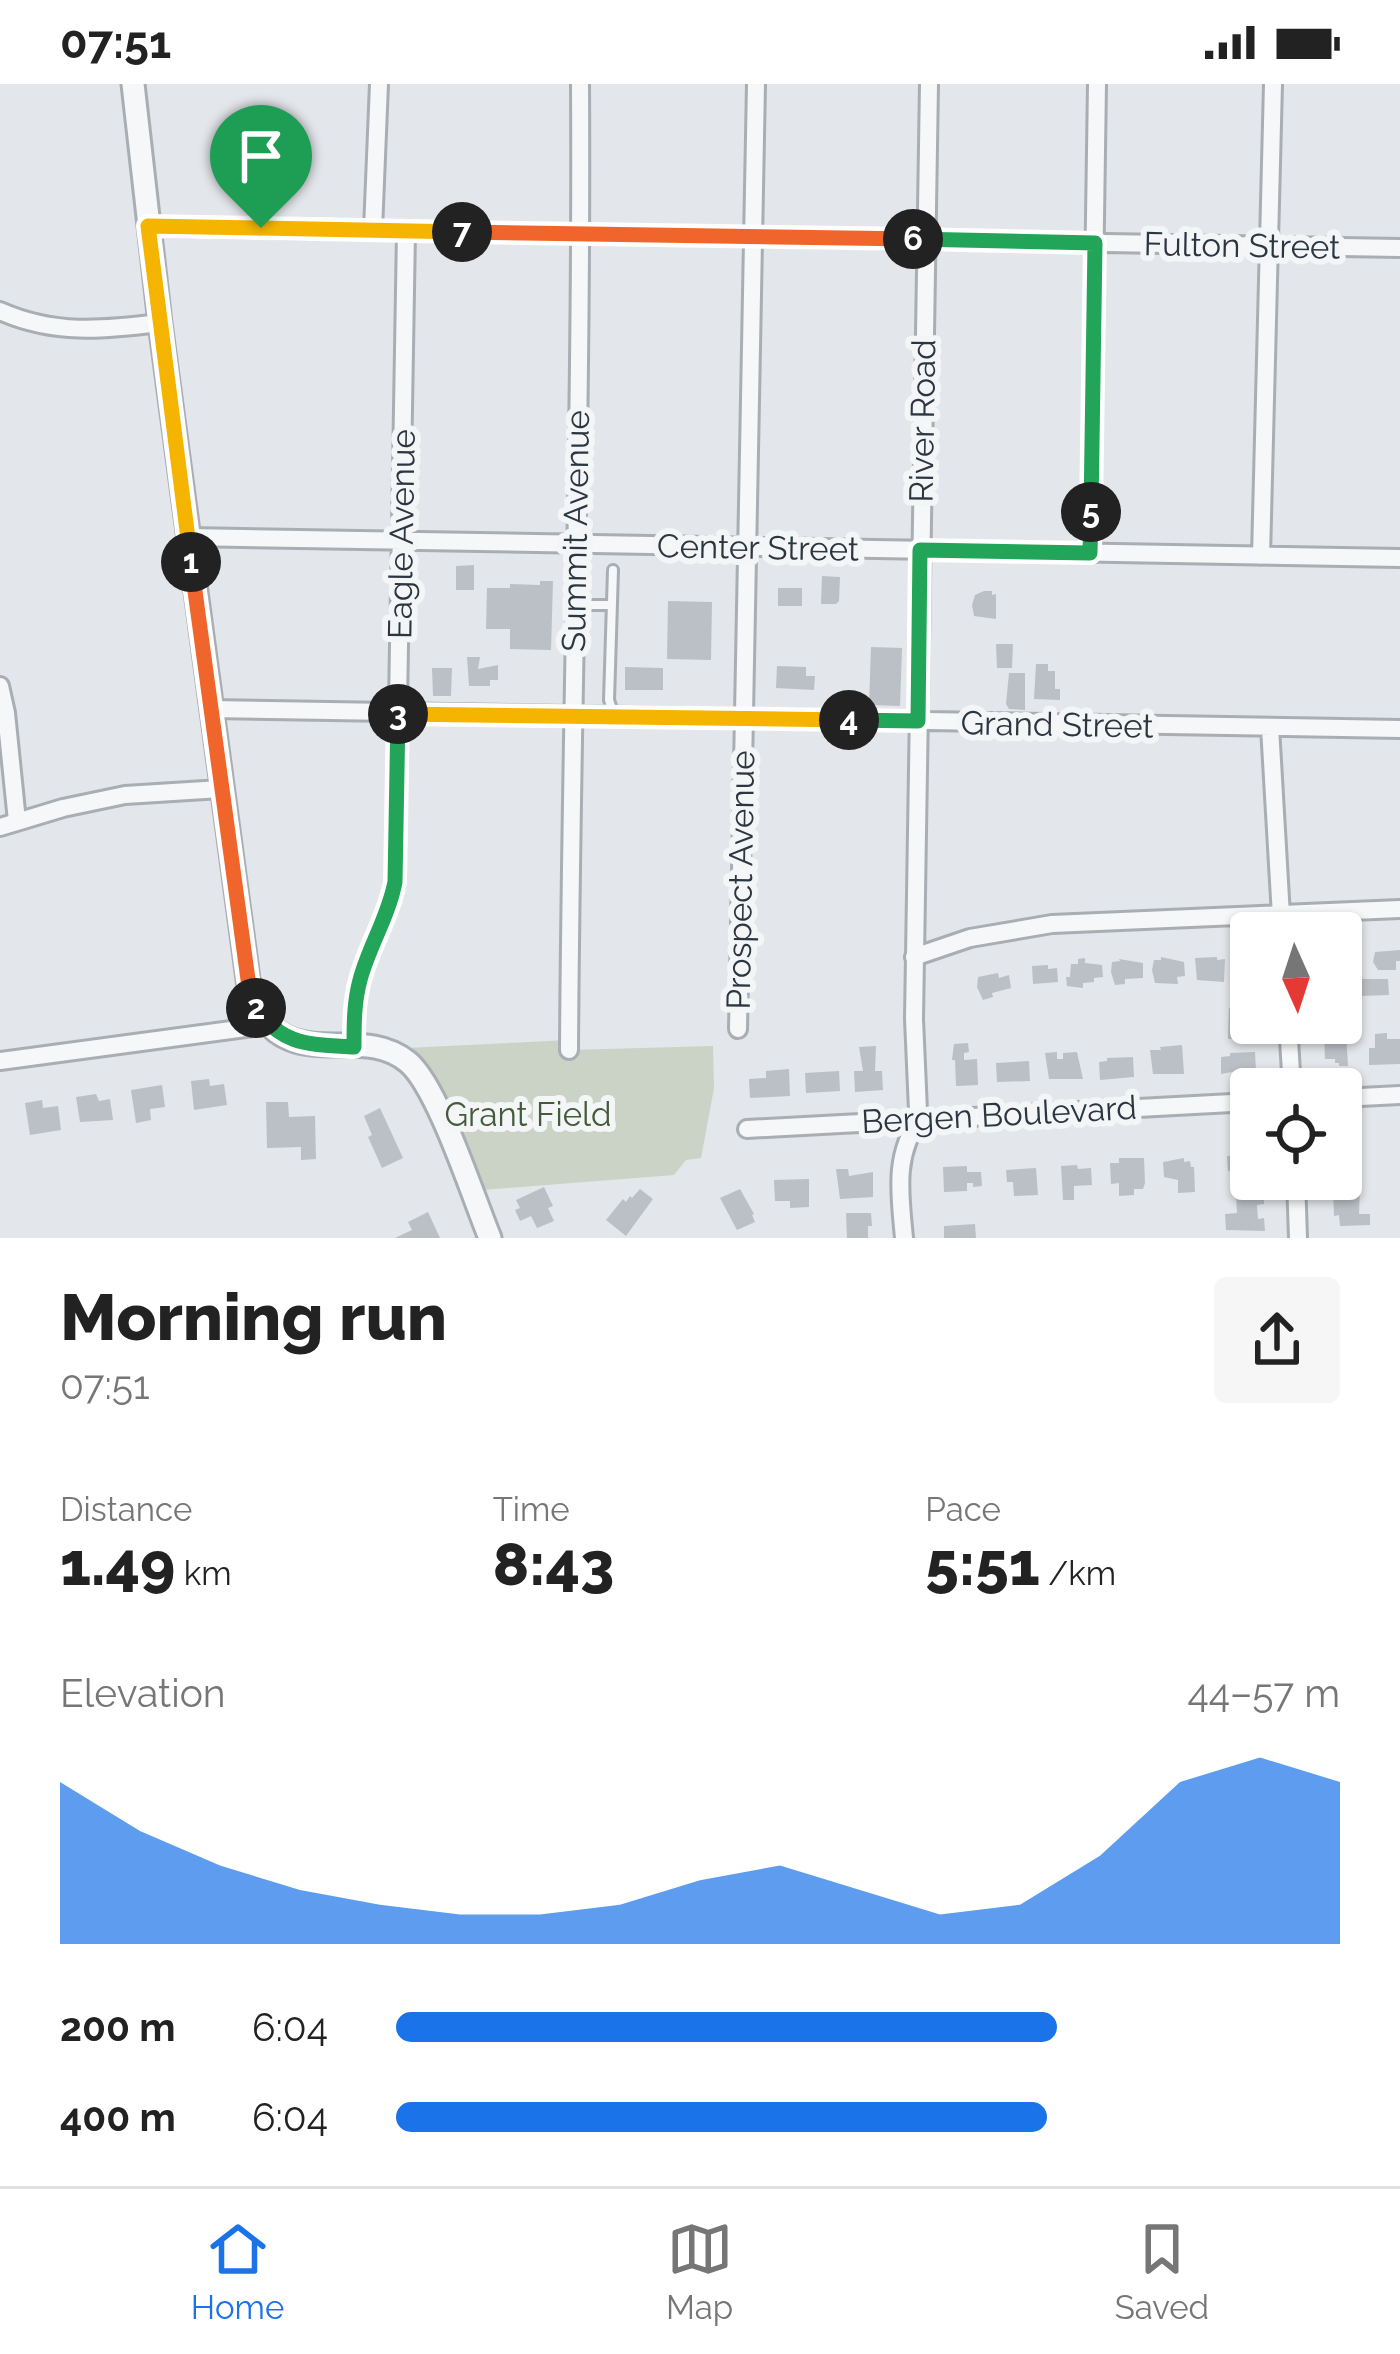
<!DOCTYPE html>
<html lang="en">
<head>
<meta charset="utf-8">
<style>
  body { margin:0; font-family:Raleway,sans-serif; background:#f6f6f6; color:#222; height:100vh; display:flex; flex-direction:column; font-size:45px; white-space:nowrap }
  * { box-sizing:border-box; margin:0 }
  p { font-size:39px; color:#767676 }
  .icon { flex:none; width:66px; height:66px; fill:none; stroke:currentColor; stroke-width:2; stroke-linecap:round; stroke-linejoin:round }
  .map { position:relative; height:1154px; overflow:hidden }
  .side { display:flex; flex-direction:column; background:#fff; flex:1 }
  .side>* { flex:none }
  .needle { width:78px; rotate:177deg }
  .fabs { position:absolute; left:1230px; top:828px; display:grid; gap:24px }
  .fabs a { display:grid; place-items:center; width:132px; height:132px; border-radius:12px; background:#fff; box-shadow:0 3px 9px #0004; font-size:60px }
  .pin { position:absolute; display:grid; place-items:center; width:102px; height:102px; color:#fff; margin:-123px -51px; border-radius:50% 50% 50% 0; rotate:-45deg; box-shadow:0 0 12px #0007 }
  .pin .icon { rotate:45deg }
  .km { position:absolute; width:60px; height:60px; margin:-30px; border-radius:50%; background:#222; color:#fff; font-size:33px; line-height:60px; text-align:center }
  .round { display:grid; place-items:center; flex:none; width:126px; height:126px; border-radius:12px; background:#f6f6f6 }
  .summary { display:flex; align-items:center; justify-content:space-between; height:204px; padding:0 60px }
  h1 { font-size:66px; font-weight:800; line-height:90px }
  .metrics { display:grid; grid-template-columns:repeat(3,1fr); gap:18px; height:204px; padding:12px 60px }
  .metrics div { display:grid; align-content:center }
  .metrics b { font-size:60px; font-weight:800 }
  .metrics small { font-size:33px; font-weight:400 }
  .metrics p { font-size:33px }
  .chart { height:336px; padding:24px 60px }
  .chart p { display:flex; justify-content:space-between }
  .chart svg { width:100%; height:216px; margin-top:12px; fill:#1a73e8; opacity:.7 }
  ul { padding:0 60px; list-style:none; font-size:39px }
  li { display:grid; grid-template-columns:192px 144px 1fr; align-items:center; height:90px }
  li i { height:30px; border-radius:15px; background:#1a73e8 }
  .status { display:flex; justify-content:space-between; align-items:center; height:84px; padding:0 60px; background:#fff; direction:ltr }
  .status svg { height:33px; fill:currentColor }
  .menu { display:flex; justify-content:space-around; align-items:center; height:168px; border-top:3px solid #e0e0e0; background:#fff; font-size:33px; color:#767676 }
  .menu a { display:grid; justify-items:center; gap:6px }
  .menu .on { color:#1a73e8 }
  .map>svg:first-child { display:block }
  .green { fill:#cad3c5 }
  .building { fill:#bbc0c6 }
  .lines { fill:none; stroke-linecap:round; stroke-linejoin:round }
  .service-casing { stroke:#a8aeb4; stroke-width:14 }
  .minor-casing { stroke:#a8aeb4; stroke-width:22 }
  .tertiary-casing { stroke:#a8aeb4; stroke-width:27 }
  .service { stroke:#f5f7f8; stroke-width:8 }
  .minor { stroke:#f5f7f8; stroke-width:16 }
  .tertiary { stroke:#f5f7f8; stroke-width:21 }
  .split-1-casing { stroke:#fff; stroke-width:24 }
  .split-2-casing { stroke:#fff; stroke-width:24 }
  .split-3-casing { stroke:#fff; stroke-width:24 }
  .split-4-casing { stroke:#fff; stroke-width:24 }
  .split-5-casing { stroke:#fff; stroke-width:24 }
  .split-6-casing { stroke:#fff; stroke-width:24 }
  .split-7-casing { stroke:#fff; stroke-width:24 }
  .split-8-casing { stroke:#fff; stroke-width:24 }
  .split-1 { stroke:#f5b400; stroke-width:15 }
  .split-2 { stroke:#f0652b; stroke-width:15 }
  .split-3 { stroke:#22a559; stroke-width:15 }
  .split-4 { stroke:#f5b400; stroke-width:15 }
  .split-5 { stroke:#22a559; stroke-width:15 }
  .split-6 { stroke:#22a559; stroke-width:15 }
  .split-7 { stroke:#f0652b; stroke-width:15 }
  .split-8 { stroke:#f5b400; stroke-width:15 }
  .labels { text-anchor:middle; stroke-width:12; stroke-linejoin:round; paint-order:stroke }
  .street-label { font-size:33px; fill:#2c3641; stroke:#f3f5f7 }
  .park-label { font-size:33px; fill:#445b3b; stroke:#f3f5f7 }
</style>
</head>
<body>
<div class="status"><b>07:51</b><svg viewBox="0 0 49 12"><path d="M0 12V9h3v3zM5 12V6h3v6zM10 12V3h3v9zM15 12V0h3v12zM26 1h20v11H26zM47 4h2v5h-2z"/></svg></div>
<div class="map">
<svg width="1400" height="1154" viewBox="0 0 1400 1154">
  <rect width="100%" height="100%" fill="#e3e6ea"/>
  <path class="green" d="M 569,956 L 570,966 L 713,962 L 714,1004 L 701,1074 L 686,1076 L 674,1091 L 470,1107 L 431,1009 L 386,965 Z"/>
  <path class="building" d="M 474,481 L 474,506 L 456,506 L 456,482 Z
    M 822,492 L 840,493 L 839,517 L 836,520 L 821,520 Z
    M 540,497 L 553,497 L 551,566 L 510,565 L 510,545 L 486,545 L 487,504 L 510,504 L 510,500 L 540,501 Z
    M 778,504 L 802,504 L 802,522 L 778,522 Z
    M 984,507 L 992,507 L 992,511 L 996,510 L 996,535 L 974,532 L 972,521 L 975,511 Z
    M 668,517 L 712,518 L 711,576 L 667,575 Z
    M 996,560 L 1013,560 L 1012,584 L 997,584 Z
    M 871,563 L 902,564 L 900,622 L 869,621 Z
    M 467,573 L 480,573 L 478,585 L 498,581 L 498,596 L 490,596 L 490,602 L 469,602 Z
    M 1036,580 L 1048,580 L 1048,587 L 1055,587 L 1055,605 L 1060,605 L 1060,616 L 1034,615 Z
    M 777,582 L 806,583 L 806,592 L 815,592 L 814,606 L 776,604 Z
    M 625,583 L 663,584 L 663,606 L 625,606 Z
    M 432,584 L 452,584 L 451,612 L 433,612 Z
    M 1009,589 L 1025,589 L 1025,626 L 1009,625 L 1006,620 Z
    M 1400,866 L 1400,877 L 1396,877 L 1396,886 L 1378,886 L 1373,878 L 1375,868 Z
    M 1161,873 L 1184,878 L 1185,892 L 1177,893 L 1178,900 L 1155,899 L 1152,886 L 1154,876 L 1161,876 Z
    M 1217,873 L 1217,876 L 1225,875 L 1224,898 L 1197,896 L 1195,874 Z
    M 1251,873 L 1251,891 L 1232,890 L 1231,875 Z
    M 1085,874 L 1085,879 L 1102,881 L 1103,893 L 1094,894 L 1094,898 L 1083,899 L 1083,904 L 1067,902 L 1066,893 L 1070,893 L 1071,880 L 1078,880 L 1078,875 Z
    M 1119,875 L 1143,879 L 1143,894 L 1125,895 L 1125,900 L 1115,901 L 1111,888 L 1112,878 L 1120,877 Z
    M 1048,881 L 1048,885 L 1057,884 L 1058,898 L 1033,900 L 1032,882 Z
    M 998,889 L 999,894 L 1009,891 L 1011,904 L 992,909 L 993,913 L 983,916 L 977,903 L 978,893 Z
    M 1358,895 L 1388,895 L 1389,911 L 1360,912 Z
    M 1248,923 L 1251,939 L 1254,939 L 1255,954 L 1228,955 L 1229,924 Z
    M 1346,948 L 1348,982 L 1339,982 L 1339,979 L 1335,979 L 1335,975 L 1325,975 L 1324,949 Z
    M 1387,949 L 1387,955 L 1400,955 L 1400,980 L 1369,981 L 1369,964 L 1375,964 L 1375,950 Z
    M 968,959 L 969,968 L 964,969 L 964,976 L 977,975 L 978,1001 L 956,1002 L 955,976 L 952,976 L 954,960 Z
    M 1182,961 L 1184,990 L 1153,990 L 1150,966 L 1161,966 L 1160,963 Z
    M 876,962 L 875,987 L 882,987 L 883,1006 L 855,1008 L 854,987 L 863,987 L 859,963 Z
    M 1057,968 L 1057,975 L 1063,975 L 1063,969 L 1077,968 L 1083,995 L 1049,995 L 1045,969 Z
    M 1255,968 L 1256,987 L 1248,987 L 1248,990 L 1239,990 L 1238,987 L 1221,990 L 1221,973 L 1230,972 L 1230,969 Z
    M 1133,973 L 1134,993 L 1100,996 L 1099,978 L 1107,977 L 1107,974 Z
    M 1029,977 L 1030,997 L 997,998 L 996,979 Z
    M 789,985 L 790,1012 L 750,1014 L 749,995 L 766,994 L 766,987 Z
    M 839,987 L 840,1007 L 806,1009 L 805,989 Z
    M 209,995 L 210,1002 L 224,1000 L 227,1021 L 194,1026 L 191,997 Z
    M 162,1001 L 165,1023 L 150,1025 L 151,1036 L 136,1039 L 131,1006 Z
    M 96,1010 L 99,1017 L 110,1015 L 113,1036 L 80,1038 L 76,1013 Z
    M 42,1016 L 43,1024 L 58,1022 L 61,1046 L 30,1051 L 25,1019 Z
    M 266,1018 L 288,1018 L 289,1033 L 315,1032 L 316,1075 L 301,1076 L 301,1063 L 267,1064 Z
    M 380,1024 L 403,1074 L 382,1084 L 368,1053 L 372,1051 L 364,1032 Z
    M 1251,1065 L 1251,1089 L 1228,1087 L 1227,1072 L 1244,1071 L 1243,1066 Z
    M 1341,1069 L 1346,1069 L 1346,1072 L 1357,1072 L 1358,1087 L 1347,1087 L 1348,1093 L 1341,1093 Z
    M 1119,1074 L 1144,1074 L 1145,1099 L 1143,1105 L 1134,1105 L 1134,1111 L 1119,1112 L 1119,1099 L 1111,1100 L 1110,1079 L 1119,1079 Z
    M 1184,1074 L 1184,1078 L 1190,1077 L 1191,1083 L 1194,1083 L 1195,1108 L 1178,1109 L 1178,1096 L 1164,1093 L 1163,1078 Z
    M 1077,1081 L 1078,1085 L 1091,1084 L 1092,1101 L 1074,1102 L 1074,1116 L 1063,1116 L 1061,1082 Z
    M 967,1082 L 967,1088 L 981,1088 L 982,1102 L 973,1103 L 973,1099 L 967,1099 L 967,1107 L 944,1108 L 943,1083 Z
    M 1036,1084 L 1038,1111 L 1014,1112 L 1013,1098 L 1007,1098 L 1006,1086 Z
    M 836,1085 L 848,1085 L 849,1092 L 873,1088 L 873,1113 L 840,1115 Z
    M 809,1095 L 809,1123 L 790,1124 L 790,1117 L 775,1117 L 774,1096 Z
    M 544,1103 L 553,1122 L 548,1124 L 554,1137 L 537,1144 L 531,1132 L 520,1137 L 515,1126 L 520,1124 L 516,1116 Z
    M 1360,1103 L 1359,1130 L 1370,1130 L 1370,1141 L 1340,1142 L 1339,1131 L 1334,1132 L 1333,1104 Z
    M 640,1105 L 653,1115 L 626,1152 L 606,1136 L 623,1115 L 626,1118 L 630,1112 L 632,1114 Z
    M 740,1105 L 754,1130 L 752,1131 L 755,1138 L 737,1146 L 720,1114 Z
    M 1264,1108 L 1264,1120 L 1257,1121 L 1258,1135 L 1264,1134 L 1265,1147 L 1226,1146 L 1225,1130 L 1237,1129 L 1236,1110 Z
    M 428,1128 L 440,1154 L 395,1154 L 412,1146 L 408,1138 Z
    M 846,1129 L 871,1129 L 872,1142 L 868,1142 L 868,1154 L 847,1154 Z
    M 975,1140 L 976,1154 L 944,1154 L 944,1142 Z"/>
  <g class="lines">
    <g class="service-casing">
      <path id="service" d="M 613,486 L 609,616 L 613,628
        M 575,521 L 612,521"/>
    </g>
    <g class="minor-casing">
      <path id="minor" d="M 148,143 L 1400,164
        M 373,146 L 379,0
        M 0,227 C 54,251 103,246 160,239
        M 188,453 L 1400,474
        M 1090,469 L 1097,0
        M 1261,472 L 1273,0
        M 0,602 L 6,629 L 17,737
        M 211,625 L 1400,645
        M 1270,643 L 1282,849
        M 0,743 L 63,724 L 125,711 L 221,705
        M 914,873 L 970,854 L 1052,840 L 1400,825
        M 1288,939 L 1292,1005
        M 738,945 L 756,0
        M 354,963 C 354,940 354,918 360,896 C 368,862 388,834 395,798 L 406,147
        M 569,966 C 571,644 582,322 580,0
        M 0,977 L 268,941
        M 1341,1014 L 1400,1011
        M 747,1045 L 1251,1018
        M 1296,1095 L 1298,1154
        M 904,1154 C 900,1110 893,1071 921,1033 L 918,1027 L 914,935 L 929,0"/>
    </g>
    <g class="tertiary-casing">
      <path id="tertiary" d="M 133,0 L 160,239 L 250,910 C 286,997 357,936 408,978 C 438,1003 473,1113 490,1154"/>
    </g>
    <use href="#service" class="service"/>
    <use href="#minor" class="minor"/>
    <use href="#tertiary" class="tertiary"/>
  </g>
  <g class="lines">
    <g class="split-1-casing">
      <path id="split-1" d="M 191,478 L 148,142 L 261,144"/>
    </g>
    <g class="split-2-casing">
      <path id="split-2" d="M 191,478 L 250,910 L 256,924"/>
    </g>
    <g class="split-3-casing">
      <path id="split-3" d="M 256,924 C 283,963 311,960 354,963 C 354,940 354,918 360,896 C 369,862 388,834 395,798 L 398,630"/>
    </g>
    <g class="split-4-casing">
      <path id="split-4" d="M 398,630 L 849,636"/>
    </g>
    <g class="split-5-casing">
      <path id="split-5" d="M 849,636 L 918,637 L 920,466 L 1090,469 L 1091,428"/>
    </g>
    <g class="split-6-casing">
      <path id="split-6" d="M 913,155 L 1095,159 L 1091,428"/>
    </g>
    <g class="split-7-casing">
      <path id="split-7" d="M 462,148 L 913,155"/>
    </g>
    <g class="split-8-casing">
      <path id="split-8" d="M 261,144 L 462,148"/>
    </g>
    <use href="#split-1" class="split-1"/>
    <use href="#split-2" class="split-2"/>
    <use href="#split-3" class="split-3"/>
    <use href="#split-4" class="split-4"/>
    <use href="#split-5" class="split-5"/>
    <use href="#split-6" class="split-6"/>
    <use href="#split-7" class="split-7"/>
    <use href="#split-8" class="split-8"/>
  </g>
  <g class="labels">
    <g class="street-label">
      <text transform="translate(1242 161) rotate(1)" y="12">Fulton Street</text>
      <text transform="translate(922 337) rotate(-89)" y="12">River Road</text>
      <text transform="translate(575 447) rotate(-89)" y="12">Summit Avenue</text>
      <text transform="translate(401 450) rotate(-89)" y="12">Eagle Avenue</text>
      <text transform="translate(758 463) rotate(1)" y="12">Center Street</text>
      <text transform="translate(1057 640) rotate(1)" y="12">Grand Street</text>
      <text transform="translate(740 796) rotate(-89)" y="12">Prospect Avenue</text>
      <text transform="translate(999 1030) rotate(-3)" y="12">Bergen Boulevard</text>
    </g>
    <g class="park-label">
      <text x="528" y="1042">Grant Field</text>
    </g>
  </g>
</svg>
<div class="fabs">
<a><svg class="needle" viewBox="-14 -14 28 28"><path d="M0-13l5 13h-10z" fill="#e53935"/><path d="M0 13l5-13h-10z" fill="#767676"/></svg></a>
<a><svg class="icon" aria-label="locate" viewBox="0 0 24 24"><circle cx="12" cy="12" r="6"/><path d="M12 2v4M12 18v4M2 12h4M18 12h4"/></svg></a>
</div>
<div class="pin" style="left:261px;top:144px;background:#1e9e55"><svg class="icon" aria-label="arrive" viewBox="0 0 24 24"><path d="M6 21V4h12l-3 4 3 4H6"/></svg></div>
<b class="km" style="left:191px;top:478px">1</b>
<b class="km" style="left:256px;top:924px">2</b>
<b class="km" style="left:398px;top:630px">3</b>
<b class="km" style="left:849px;top:636px">4</b>
<b class="km" style="left:1091px;top:428px">5</b>
<b class="km" style="left:913px;top:155px">6</b>
<b class="km" style="left:462px;top:148px">7</b>
</div>
<section class="side">
<div class="summary"><div><h1>Morning run</h1><p>07:51</p></div><a class="round"><svg class="icon" aria-label="share" viewBox="0 0 24 24"><path d="M12 15V3M7 8l5-5 5 5M5 13v7h14v-7"/></svg></a></div>
<div class="metrics">
<div><p>Distance</p><b>1.49<small> km</small></b></div>
<div><p>Time</p><b>8:43</b></div>
<div><p>Pace</p><b>5:51<small> /km</small></b></div>
</div>
<div class="chart"><p><span>Elevation</span>44–57 m</p>
<svg viewBox="0 0 160 44" preserveAspectRatio="none"><path d="M0 44V11L10 21L20 28L30 33L40 36L50 38L60 38L70 36L80 31L90 28L100 33L110 38L120 36L130 26L140 11L150 6L160 11V44z"/></svg>
</div>
<ul>
<li><b>200 m</b>6:04<i style="width:70%"></i></li>
<li><b>400 m</b>6:04<i style="width:69%"></i></li>
</ul>
</section>
<nav class="menu">
<a class="on"><svg class="icon" aria-label="home" viewBox="0 0 24 24"><path d="M3 11l9-7 9 7M6 9v11h12V9"/></svg>Home</a>
<a><svg class="icon" aria-label="map" viewBox="0 0 24 24"><path d="M3 6l6-2 6 2 6-2v14l-6 2-6-2-6 2zM9 4v14M15 6v14"/></svg>Map</a>
<a><svg class="icon" aria-label="saved" viewBox="0 0 24 24"><path d="M7 4h10v16l-5-4-5 4z"/></svg>Saved</a>
</nav>
</body>
</html>
